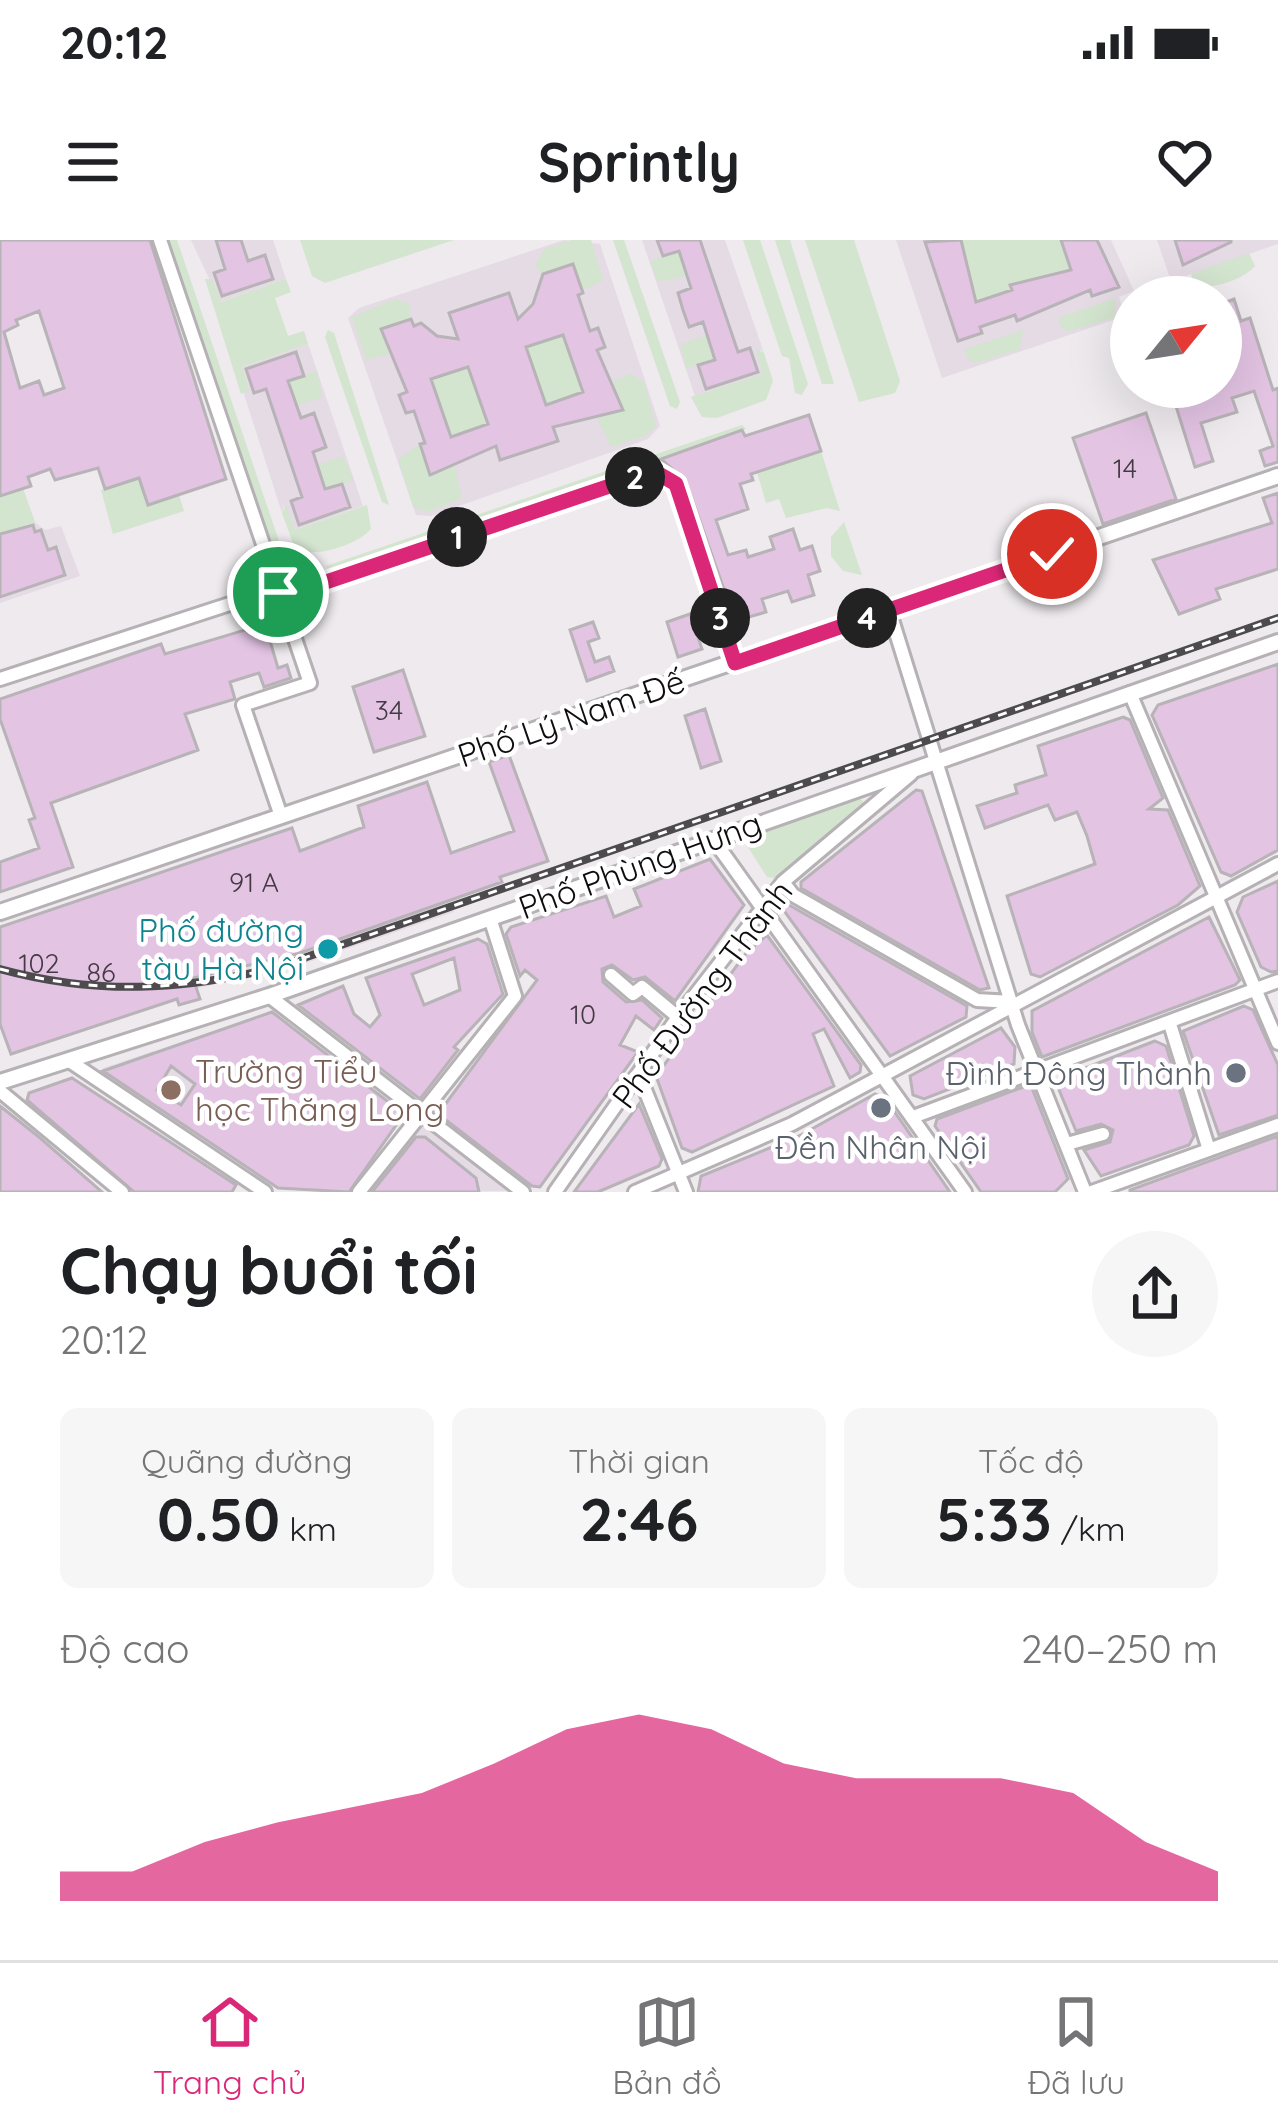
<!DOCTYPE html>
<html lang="vi">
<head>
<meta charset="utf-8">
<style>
  body { margin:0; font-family:Quicksand,sans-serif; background:#f6f6f6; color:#202124; height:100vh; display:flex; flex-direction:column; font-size:45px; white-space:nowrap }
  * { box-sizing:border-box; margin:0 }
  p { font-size:39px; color:#757577 }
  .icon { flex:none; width:66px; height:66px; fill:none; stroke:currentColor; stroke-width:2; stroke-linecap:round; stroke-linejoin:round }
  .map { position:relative; height:952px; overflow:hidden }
  .drawer { display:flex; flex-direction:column; background:#fff; flex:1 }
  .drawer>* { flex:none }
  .needle { width:78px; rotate:60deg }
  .fabs { position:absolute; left:1110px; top:36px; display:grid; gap:24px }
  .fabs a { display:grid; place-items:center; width:132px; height:132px; border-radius:50%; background:#fff; box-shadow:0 12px 48px #0002; font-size:60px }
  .pin { position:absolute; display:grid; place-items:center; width:102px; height:102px; color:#fff; margin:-51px; border:6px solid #fff; border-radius:50%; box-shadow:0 3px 12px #0007 }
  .km { position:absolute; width:60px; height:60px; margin:-30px; border-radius:50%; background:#222; color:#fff; font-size:33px; line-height:60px; text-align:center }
  .round { display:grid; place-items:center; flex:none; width:126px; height:126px; border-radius:63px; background:#f6f6f6 }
  .headline { display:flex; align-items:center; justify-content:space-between; height:204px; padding:0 60px }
  h1 { font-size:66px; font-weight:700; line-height:90px }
  .metrics { display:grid; grid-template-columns:repeat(3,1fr); gap:18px; height:204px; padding:12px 60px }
  .metrics div { display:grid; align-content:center; border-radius:18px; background:#f6f6f6; text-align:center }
  .metrics b { font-size:60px; font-weight:700 }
  .metrics small { font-size:33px; font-weight:400 }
  .metrics p { font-size:33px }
  .chart { height:336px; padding:24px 60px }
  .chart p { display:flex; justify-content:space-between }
  .chart svg { width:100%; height:216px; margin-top:12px; fill:#db2777; opacity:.7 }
  .status { display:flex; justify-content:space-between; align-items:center; height:84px; padding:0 60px; background:#fff; direction:ltr }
  .status svg { height:33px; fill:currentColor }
  header { display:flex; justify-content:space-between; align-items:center; height:156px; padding:0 60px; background:#fff; font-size:54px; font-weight:700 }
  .menu { display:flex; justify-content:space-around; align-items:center; height:168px; border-top:3px solid #e0e0e0; background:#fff; font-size:33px; color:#757577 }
  .menu a { display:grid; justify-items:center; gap:6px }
  .menu .current { color:#db2777 }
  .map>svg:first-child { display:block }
  .built { fill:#e5dbe5 }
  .green { fill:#d3e4cf }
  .building { fill:#e3c4e3; stroke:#b7b3b7; stroke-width:3; fill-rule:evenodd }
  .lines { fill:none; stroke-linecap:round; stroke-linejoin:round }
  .minor-casing { stroke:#b5b1b5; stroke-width:18 }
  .tertiary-casing { stroke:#b5b1b5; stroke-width:20 }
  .minor { stroke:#fff; stroke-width:12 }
  .tertiary { stroke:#fff; stroke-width:14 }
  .rail-casing { stroke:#4e4b4e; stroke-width:8 }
  .rail { stroke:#fff; stroke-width:3; stroke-dasharray:9; stroke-linecap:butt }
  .route-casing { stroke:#fff; stroke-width:24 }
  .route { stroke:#db2777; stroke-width:15 }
  .culture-dot { fill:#0f9aa8; stroke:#fff; stroke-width:4.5 }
  .worship-dot { fill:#6b7280; stroke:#fff; stroke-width:4.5 }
  .education-dot { fill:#8d6e63; stroke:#fff; stroke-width:4.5 }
  .labels { text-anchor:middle; stroke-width:9; stroke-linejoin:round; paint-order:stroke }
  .number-label { font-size:27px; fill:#433a43 }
  .street-label { font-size:33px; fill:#0e0c0e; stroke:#fff }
  .culture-label { font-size:33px; fill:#0d838f; stroke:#fff; text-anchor:end }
  .education-label { font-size:33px; fill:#785e54; stroke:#fff; text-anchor:start }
  .worship-label { font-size:33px; fill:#5b616d; stroke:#fff; text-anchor:end }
</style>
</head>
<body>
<div class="status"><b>20:12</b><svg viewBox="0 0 49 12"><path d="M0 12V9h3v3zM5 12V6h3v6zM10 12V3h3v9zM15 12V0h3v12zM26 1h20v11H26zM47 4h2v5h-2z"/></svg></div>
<header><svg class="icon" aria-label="menu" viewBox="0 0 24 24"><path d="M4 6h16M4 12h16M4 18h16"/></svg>Sprintly<svg class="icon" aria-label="heart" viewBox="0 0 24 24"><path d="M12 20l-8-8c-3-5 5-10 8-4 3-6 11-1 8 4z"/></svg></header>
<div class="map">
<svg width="1278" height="952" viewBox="0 0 1278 952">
  <rect width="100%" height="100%" fill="#eeeaee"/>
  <path class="built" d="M 191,0 L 273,0 L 286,39 L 220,62 Z
    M 564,0 L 600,4 L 660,186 L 648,199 L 431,276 L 416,275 L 348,78 L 359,68 Z
    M 642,0 L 725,0 L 764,113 L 760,109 L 764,134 L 695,156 Z
    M 896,0 L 1111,0 L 1134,51 L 1119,57 L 1125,76 L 942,138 Z
    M 1157,0 L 1278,0 L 1278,4 L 1171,41 Z
    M 308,104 L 363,266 L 295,290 L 284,265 L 282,273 L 265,220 L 244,154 L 242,127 Z
    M 35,282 L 45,290 L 61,286 L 80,336 L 0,363 L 0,294 Z
    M 450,661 L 454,672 L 297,726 L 166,755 L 0,722 L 190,738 L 277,720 Z
    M 154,811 L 165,834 L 172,825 L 217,855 L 192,893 L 102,835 L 103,828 Z
    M 422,884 L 512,951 L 366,952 Z"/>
  <path class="green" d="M 164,0 L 177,0 L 282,310 L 293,322 L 314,327 L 317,336 L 301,342 L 296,330 L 280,331 Z
    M 300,0 L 454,0 L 325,43 L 312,36 Z
    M 571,0 L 591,0 L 603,41 L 582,50 L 573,25 L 543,34 L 535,26 L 544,9 Z
    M 613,0 L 624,0 L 680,162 L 677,169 L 670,166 Z
    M 743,0 L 760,0 L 808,144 L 802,155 L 795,153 L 789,118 L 782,116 Z
    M 775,0 L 790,0 L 834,144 L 822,144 Z
    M 805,0 L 854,0 L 900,141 L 895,153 L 859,162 Z
    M 961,0 L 1061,0 L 1071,30 L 1011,44 L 1012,50 L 976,62 Z
    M 679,11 L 687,36 L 658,42 L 650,21 Z
    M 1249,13 L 1255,26 C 1244,39 1211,51 1195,45 L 1191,34 Z
    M 205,39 L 212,39 L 221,62 L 286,39 L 291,52 L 275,58 L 288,96 L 304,91 L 308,104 L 242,127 L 249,150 L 241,154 Z
    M 1116,58 L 1116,77 L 1070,91 L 1062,89 L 1058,78 Z
    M 395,59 L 409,64 L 411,79 L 381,89 L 389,114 L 366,120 L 352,77 Z
    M 328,90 L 334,93 L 389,265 L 382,262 L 325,97 Z
    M 1023,90 L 1020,109 L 976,123 L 968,120 L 965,109 Z
    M 563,95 L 583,152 L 546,165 L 526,107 Z
    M 707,95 L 715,120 L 686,129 L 681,104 Z
    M 755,108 L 764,113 L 773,141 L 766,160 L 717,178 L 702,177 L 691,157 L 763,134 Z
    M 468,127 L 488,184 L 451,197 L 431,139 Z
    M 317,131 L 322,157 L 297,166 L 288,141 Z
    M 631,134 L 644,142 L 656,186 L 645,196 L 611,207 L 597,179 L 622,170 L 613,141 Z
    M 742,185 L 746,189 L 328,333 L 326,326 Z
    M 420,204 L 430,235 L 455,226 L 462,259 L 427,272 L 413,267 L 398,219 Z
    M 821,211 L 840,271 L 827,268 L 786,278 L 779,259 L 766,263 L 757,232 Z
    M 343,216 L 354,240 L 325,249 L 317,225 Z
    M 139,238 L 179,255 L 184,271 L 113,294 L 101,250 Z
    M 23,248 L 35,282 L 0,294 L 0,256 Z
    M 286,264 L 295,290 L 367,265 L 371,289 C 358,304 323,315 303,312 L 293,303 L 282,273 Z
    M 844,282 L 862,335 L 843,331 L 831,316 L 831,297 Z
    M 856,557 L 863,561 L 862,568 L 775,638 L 767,637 L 746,604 L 747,598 Z"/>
  <path class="building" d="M 0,0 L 150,0 L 226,239 L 148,265 L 139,238 L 105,249 L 98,228 L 55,240 L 50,229 L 28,237 L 31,246 L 0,256 ZM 39,71 L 64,148 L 44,155 L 39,141 L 20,148 L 4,92 L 18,85 L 16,80 Z
    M 216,0 L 241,0 L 248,21 L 265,15 L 273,39 L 222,56 L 214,33 L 225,29 Z
    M 657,0 L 700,0 L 738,112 L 750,108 L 758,132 L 706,149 L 698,125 L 715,120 L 703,82 L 689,87 L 683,70 L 678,53 L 691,48 L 679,11 L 663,16 Z
    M 961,0 L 976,62 L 1012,50 L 1010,45 L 1071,30 L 1061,0 L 1097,0 L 1119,47 L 1092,56 L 1090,50 L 1017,81 L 1015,75 L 980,87 L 982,93 L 958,101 L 925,2 Z
    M 1175,0 L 1231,0 L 1231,2 L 1183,25 Z
    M 573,24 L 583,53 L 578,55 L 590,91 L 598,88 L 605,107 L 597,110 L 623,170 L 553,187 L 558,201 L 500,220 L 496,206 L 430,235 L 420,204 L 425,203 L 414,171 L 406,173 L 399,155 L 407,152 L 381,89 L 411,79 L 414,86 L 421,83 L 437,96 L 458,99 L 449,73 L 509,53 L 518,79 L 533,64 L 543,34 ZM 563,95 L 583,152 L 546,165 L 526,107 ZM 468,127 L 488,184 L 451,197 L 431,139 Z
    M 1234,59 L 1241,81 L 1250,78 L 1273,150 L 1278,148 L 1278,222 L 1265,226 L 1260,211 L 1273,206 L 1254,151 L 1232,158 L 1237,172 L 1201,183 L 1213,221 L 1195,227 L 1170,147 L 1221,147 L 1221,121 L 1237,116 L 1221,64 Z
    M 296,112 L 304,136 L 288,141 L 301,178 L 314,173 L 326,207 L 313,212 L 325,249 L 342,244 L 350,267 L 299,285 L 291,261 L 302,257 L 266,149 L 254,153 L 246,129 Z
    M 1146,173 L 1176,259 L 1103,284 L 1073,198 Z
    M 809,175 L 821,211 L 751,234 L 753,240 L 740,244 L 748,269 L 716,280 L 728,315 L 746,310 L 748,317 L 774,309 L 770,297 L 793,289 L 800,310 L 812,306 L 820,331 L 808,335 L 814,355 L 792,362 L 788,351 L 762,359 L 766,372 L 735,381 L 686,241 L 661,219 L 742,190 L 745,196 Z
    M 1278,253 L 1278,329 L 1216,349 L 1220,359 L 1179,374 L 1153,320 L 1272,283 L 1263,258 Z
    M 33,285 L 35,292 L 41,290 L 48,310 L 56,307 L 65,335 L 0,357 L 0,294 Z
    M 690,374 L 702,409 L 678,417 L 667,382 Z
    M 593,382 L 599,398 L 588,402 L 595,422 L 609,417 L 614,431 L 587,441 L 570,390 Z
    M 265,384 L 278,428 L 287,425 L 291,438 L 264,447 L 259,433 L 230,442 L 235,459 L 185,474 L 198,510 L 51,563 L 73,627 L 0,652 L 0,622 L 39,608 L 29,580 L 35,578 L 0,479 L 0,459 L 161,404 L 165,414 Z
    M 1278,424 L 1278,610 L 1231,636 L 1221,632 L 1152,475 L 1158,465 Z
    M 403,430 L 425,496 L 374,512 L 353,447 Z
    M 705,469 L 721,521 L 701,528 L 685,476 Z
    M 1123,477 L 1130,480 L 1163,558 L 1149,569 L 1168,570 L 1200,646 L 1178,665 L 1040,737 L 1031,734 L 1007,656 L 1095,624 L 1087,596 L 1077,572 L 1055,580 L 1048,565 L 985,588 L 977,566 L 1017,553 L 1015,545 L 1046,535 L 1038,506 Z
    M 509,515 L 548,621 L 500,637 L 502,642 L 297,714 L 193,738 L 200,759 L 179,765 L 177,759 L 11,814 L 0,784 L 0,687 L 292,588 L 300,611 L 364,587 L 358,566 L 427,542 L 451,613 L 514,591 L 489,522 Z
    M 916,550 L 922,551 L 989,748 L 980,750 L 801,648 L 801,642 Z
    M 710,619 L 744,665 L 675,761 L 645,737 L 633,740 L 612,725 L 602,729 L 603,742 L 626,762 L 642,760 L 662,778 L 654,790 L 636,776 L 620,805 L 638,812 L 540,947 L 532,946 L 438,874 L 537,740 L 525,730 L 520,736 L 506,694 L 511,687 L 606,656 L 614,677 L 641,666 L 634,649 Z
    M 1278,641 L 1278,731 L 1271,732 L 1261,727 L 1237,672 L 1243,657 Z
    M 782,661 L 967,766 L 966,777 L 890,816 L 779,664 Z
    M 1209,677 L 1240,740 L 1235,745 L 1042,817 L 1032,792 L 1032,771 Z
    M 767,695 L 861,825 L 860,832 L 850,838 L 824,789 L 813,794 L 834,846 L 692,912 L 682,908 L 656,836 L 746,713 Z
    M 478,699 L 487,704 L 503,754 L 454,807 L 458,810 L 420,859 L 298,765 L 343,746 L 354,774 L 370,787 L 380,775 L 366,738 ZM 454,718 L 460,750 L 424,765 L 412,734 Z
    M 1244,766 L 1253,770 L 1278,825 L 1278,875 L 1219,895 L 1183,791 Z
    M 272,772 L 404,874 L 349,952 L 278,948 L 103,831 ZM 171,826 L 195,844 L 181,865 L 157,850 Z
    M 1001,788 L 1015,807 L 1014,824 L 924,859 L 913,855 L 910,836 Z
    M 1155,801 L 1166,806 L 1194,896 L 1189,905 L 1101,936 L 1084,910 L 1110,902 L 1113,890 L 1101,884 L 1076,891 L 1057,845 L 1062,837 Z
    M 72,838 L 236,945 L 232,952 L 134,952 L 27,860 L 29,853 Z
    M 1026,846 L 1032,848 L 1068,939 L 1055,952 L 981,952 L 935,886 L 937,879 Z
    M 875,854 L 885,858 L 950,952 L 698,952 L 701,936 L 799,896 Z
    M 639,864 L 662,919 L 659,926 L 598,952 L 574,952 Z
    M 0,866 L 39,897 L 102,952 L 0,952 Z
    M 1278,896 L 1278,952 L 1130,952 L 1130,950 Z
    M 416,897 L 425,897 L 476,938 L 479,952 L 372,952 Z"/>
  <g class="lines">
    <g class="minor-casing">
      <path id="minor" d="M 160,0 L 310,443 L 243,465 L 281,576
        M 889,370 L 1018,785 L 1085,952
        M 0,439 L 251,357 L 323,343 L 654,231 L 676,244 L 735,423
        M 1130,453 L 1278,803
        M 713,599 L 965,952
        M 783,642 L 793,655 L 977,760 L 1012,762
        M 611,735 L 633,754 L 642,747 L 678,777
        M 269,756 L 523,952
        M 1170,784 L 1209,910
        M 71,822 L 265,952
        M 639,835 L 686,952
        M 0,851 L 122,952
        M 913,877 L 1278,741
        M 1067,904 L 1103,894
        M 359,952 L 515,756 L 490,678
        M 555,952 L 678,777 L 783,642 L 911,534
        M 635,952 L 792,884 L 1278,624
        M 1092,952 L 1278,885"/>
    </g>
    <g class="tertiary-casing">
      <path id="tertiary" d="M 0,672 L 1278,236
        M 0,842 L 269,756 L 1278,402"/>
    </g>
    <use href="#minor" class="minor"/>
    <use href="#tertiary" class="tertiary"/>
    <g class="rail-casing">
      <path id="rail" d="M 0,729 C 96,755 182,751 278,727 L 1278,378"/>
    </g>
    <use href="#rail" class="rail"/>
  </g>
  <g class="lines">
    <g class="route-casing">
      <path id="route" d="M 278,352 L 323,343 L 654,231 L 676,244 L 735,423 L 1052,314"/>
    </g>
    <use href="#route" class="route"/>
  </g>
  <circle class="culture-dot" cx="328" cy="709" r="12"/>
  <g class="worship-dot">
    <circle cx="1236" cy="833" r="12"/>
    <circle cx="881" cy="868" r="12"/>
  </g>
  <circle class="education-dot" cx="171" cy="850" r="12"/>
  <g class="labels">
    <g class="number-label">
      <text x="1125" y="238">14</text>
      <text x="389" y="480">34</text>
      <text x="254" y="652">91 A</text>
      <text x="39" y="733">102</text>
      <text x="101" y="742">86</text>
      <text x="583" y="784">10</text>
    </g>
    <g class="street-label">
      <text transform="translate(571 478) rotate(-19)" y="12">Phố Lý Nam Đế</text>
      <text transform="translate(640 625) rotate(-20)" y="12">Phố Phùng Hưng</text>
      <text transform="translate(702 754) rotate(-53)" y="12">Phố Đường Thành</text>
    </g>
    <g class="culture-label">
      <text x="304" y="702">Phố đường<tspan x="304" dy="38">tàu Hà Nội</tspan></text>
    </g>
    <g class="education-label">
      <text x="195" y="843">Trường Tiểu<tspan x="195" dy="38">học Thăng Long</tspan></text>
    </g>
    <g class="worship-label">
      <text x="1212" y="845">Đình Đông Thành</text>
      <text x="881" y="919" text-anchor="middle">Đền Nhân Nội</text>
    </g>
  </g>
</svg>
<div class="fabs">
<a><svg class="needle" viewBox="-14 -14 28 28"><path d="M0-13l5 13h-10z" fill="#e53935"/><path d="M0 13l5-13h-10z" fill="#757577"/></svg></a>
</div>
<div class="pin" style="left:278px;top:352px;background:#1e9e55"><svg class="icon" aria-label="arrive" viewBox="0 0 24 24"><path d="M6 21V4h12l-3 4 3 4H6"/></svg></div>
<div class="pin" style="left:1052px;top:314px;background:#d93025"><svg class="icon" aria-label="check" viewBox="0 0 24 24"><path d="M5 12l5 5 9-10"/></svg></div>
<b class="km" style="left:457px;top:297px">1</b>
<b class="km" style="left:635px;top:237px">2</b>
<b class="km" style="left:720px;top:378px">3</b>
<b class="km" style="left:867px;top:378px">4</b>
</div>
<section class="drawer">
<div class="headline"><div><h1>Chạy buổi tối</h1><p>20:12</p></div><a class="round"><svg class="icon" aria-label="share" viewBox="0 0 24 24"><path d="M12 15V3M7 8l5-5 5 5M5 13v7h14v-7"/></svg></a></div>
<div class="metrics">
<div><p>Quãng đường</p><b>0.50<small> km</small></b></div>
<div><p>Thời gian</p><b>2:46</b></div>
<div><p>Tốc độ</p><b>5:33<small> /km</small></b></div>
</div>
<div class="chart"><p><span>Độ cao</span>240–250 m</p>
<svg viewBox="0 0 160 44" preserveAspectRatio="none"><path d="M0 44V38L10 38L20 32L30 28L40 25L50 22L60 16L70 9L80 6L90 9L100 16L110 19L120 19L130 19L140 22L150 32L160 38V44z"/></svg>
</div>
</section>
<nav class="menu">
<a class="current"><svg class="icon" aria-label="home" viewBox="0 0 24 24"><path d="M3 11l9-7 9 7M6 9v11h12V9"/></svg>Trang chủ</a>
<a><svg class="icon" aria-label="map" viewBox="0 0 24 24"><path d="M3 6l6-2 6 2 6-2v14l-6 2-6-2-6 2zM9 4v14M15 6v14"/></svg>Bản đồ</a>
<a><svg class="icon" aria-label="saved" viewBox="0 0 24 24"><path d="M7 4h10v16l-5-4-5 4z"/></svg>Đã lưu</a>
</nav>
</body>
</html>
